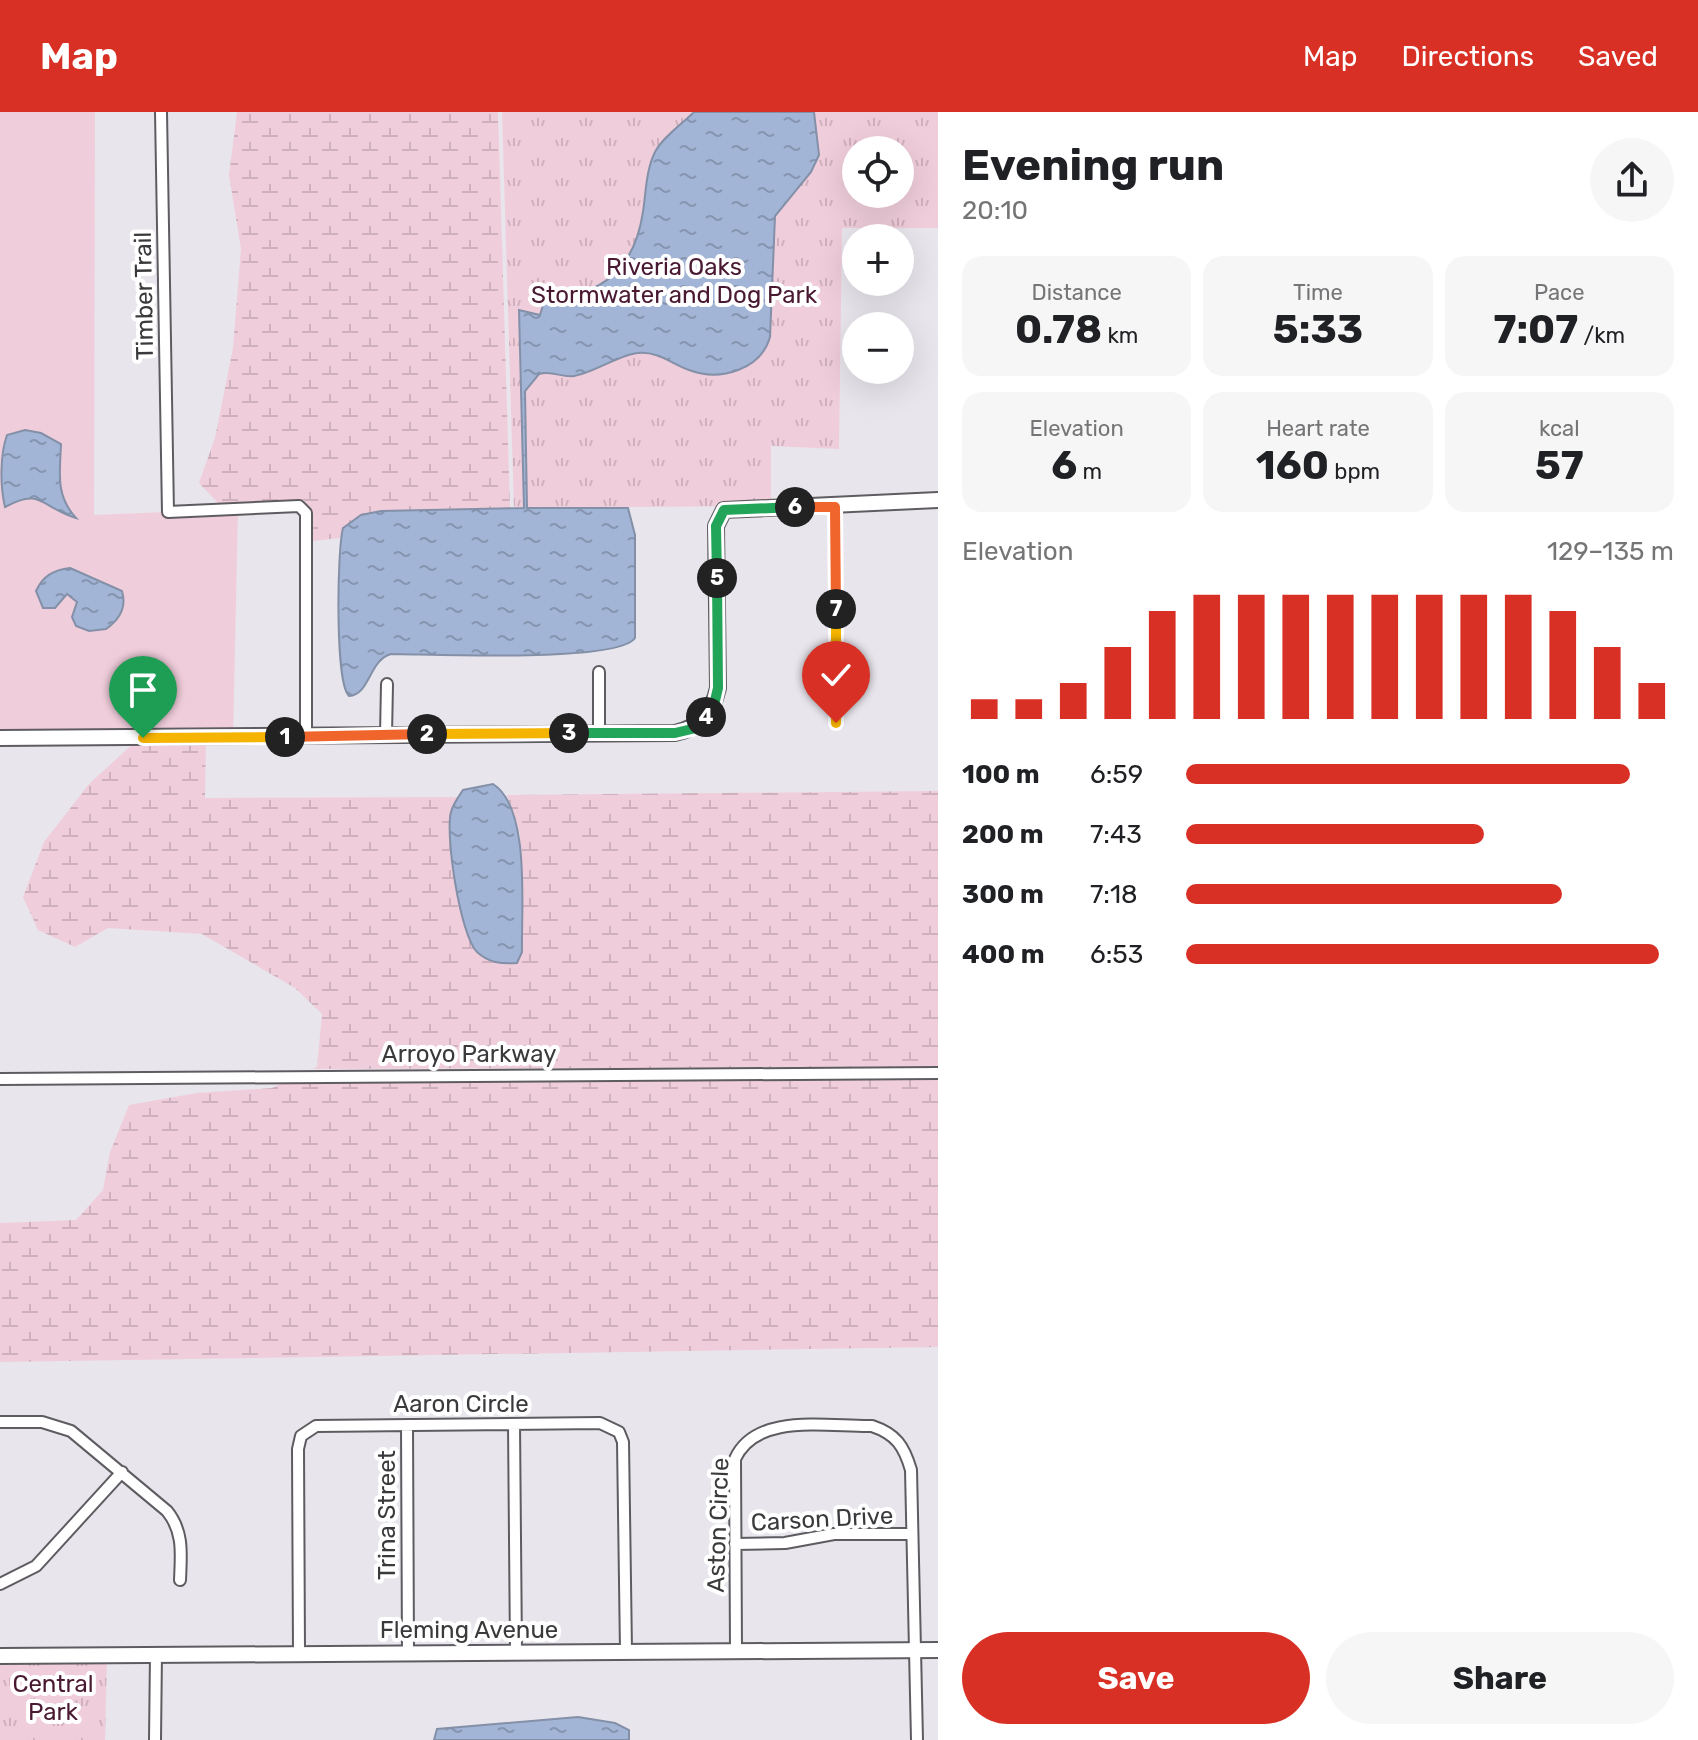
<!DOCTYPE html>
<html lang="en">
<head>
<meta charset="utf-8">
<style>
  body { margin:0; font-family:Rubik,sans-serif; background:#f6f6f6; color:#202124; height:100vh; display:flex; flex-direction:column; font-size:30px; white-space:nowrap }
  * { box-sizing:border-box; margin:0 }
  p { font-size:26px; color:#757577 }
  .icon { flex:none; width:44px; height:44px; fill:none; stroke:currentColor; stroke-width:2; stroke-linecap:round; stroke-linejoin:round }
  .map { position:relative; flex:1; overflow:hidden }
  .panel { display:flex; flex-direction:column; background:#fff; width:760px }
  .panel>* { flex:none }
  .buttons { position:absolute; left:842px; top:24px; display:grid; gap:16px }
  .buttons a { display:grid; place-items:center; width:72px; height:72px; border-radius:50%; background:#fff; box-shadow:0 8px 32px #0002; font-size:40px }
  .pin { position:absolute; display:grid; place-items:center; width:68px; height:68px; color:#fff; margin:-82px -34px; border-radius:50% 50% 50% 0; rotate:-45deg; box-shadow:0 0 8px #0007 }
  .pin .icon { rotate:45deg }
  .km { position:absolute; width:40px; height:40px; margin:-20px; border-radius:50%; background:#222; color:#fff; font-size:22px; line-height:40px; text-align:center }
  .round { display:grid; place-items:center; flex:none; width:84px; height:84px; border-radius:42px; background:#f6f6f6 }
  .head { display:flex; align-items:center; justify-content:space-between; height:136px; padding:0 24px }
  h1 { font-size:44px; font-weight:700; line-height:60px }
  .metrics { display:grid; grid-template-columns:repeat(3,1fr); gap:12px; height:136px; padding:8px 24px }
  .metrics div { display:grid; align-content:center; border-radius:20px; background:#f6f6f6; text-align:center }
  .metrics b { font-size:40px; font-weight:700 }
  .metrics small { font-size:22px; font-weight:400 }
  .metrics p { font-size:22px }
  .chart { height:224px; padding:16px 24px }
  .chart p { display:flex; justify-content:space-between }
  .chart svg { width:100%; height:144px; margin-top:8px; stroke:#d93025; stroke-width:6 }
  .primary-button { display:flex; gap:16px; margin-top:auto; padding:16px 24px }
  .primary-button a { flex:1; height:92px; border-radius:48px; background:#d93025; color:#fff; font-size:32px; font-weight:700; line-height:92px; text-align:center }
  .primary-button a+a { background:#f6f6f6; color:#202124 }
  ul { padding:0 24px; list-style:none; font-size:26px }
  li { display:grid; grid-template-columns:128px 96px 1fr; align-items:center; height:60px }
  li i { height:20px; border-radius:10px; background:#d93025 }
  header { display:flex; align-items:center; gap:48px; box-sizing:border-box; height:112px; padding:0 40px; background:#d93025; color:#fff }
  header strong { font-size:38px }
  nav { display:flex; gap:44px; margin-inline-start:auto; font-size:28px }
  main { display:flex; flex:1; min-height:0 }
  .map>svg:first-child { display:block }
  .grass { fill:#f0cddb }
  .wetland { fill:url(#wetland-marsh) }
  .park { fill:url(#park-tufts); fill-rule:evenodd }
  .water { fill:url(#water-ripples); stroke:#8390a8; stroke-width:2 }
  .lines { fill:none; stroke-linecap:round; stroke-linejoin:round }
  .street-casing { stroke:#5e5c61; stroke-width:14 }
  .secondary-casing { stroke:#5e5c61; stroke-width:18 }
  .street { stroke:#fff; stroke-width:10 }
  .secondary { stroke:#fff; stroke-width:14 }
  .split-1-casing { stroke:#fff; stroke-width:16 }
  .split-2-casing { stroke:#fff; stroke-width:16 }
  .split-3-casing { stroke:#fff; stroke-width:16 }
  .split-4-casing { stroke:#fff; stroke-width:16 }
  .split-5-casing { stroke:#fff; stroke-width:16 }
  .split-6-casing { stroke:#fff; stroke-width:16 }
  .split-7-casing { stroke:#fff; stroke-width:16 }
  .split-8-casing { stroke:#fff; stroke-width:16 }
  .split-1 { stroke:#f5b400; stroke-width:10 }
  .split-2 { stroke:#f0652b; stroke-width:10 }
  .split-3 { stroke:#f5b400; stroke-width:10 }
  .split-4 { stroke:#22a559; stroke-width:10 }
  .split-5 { stroke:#22a559; stroke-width:10 }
  .split-6 { stroke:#22a559; stroke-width:10 }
  .split-7 { stroke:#f0652b; stroke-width:10 }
  .split-8 { stroke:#f5b400; stroke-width:10 }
  .labels { text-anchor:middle; stroke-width:8; stroke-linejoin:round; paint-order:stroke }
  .park-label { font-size:24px; fill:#491831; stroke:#fff }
  .street-label { font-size:24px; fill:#3a393c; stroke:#fff }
</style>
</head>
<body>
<header>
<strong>Map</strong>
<nav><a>Map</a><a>Directions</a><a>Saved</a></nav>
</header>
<main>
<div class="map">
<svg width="938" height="1628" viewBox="0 0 938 1628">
  <defs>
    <pattern id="wetland-marsh" width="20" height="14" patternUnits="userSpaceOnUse" patternTransform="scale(2)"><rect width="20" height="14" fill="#f0cddb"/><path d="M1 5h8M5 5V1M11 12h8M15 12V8" fill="none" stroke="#cfb1bd"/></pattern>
    <pattern id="park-tufts" width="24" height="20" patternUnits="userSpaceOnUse" patternTransform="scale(2)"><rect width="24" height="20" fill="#f0cddb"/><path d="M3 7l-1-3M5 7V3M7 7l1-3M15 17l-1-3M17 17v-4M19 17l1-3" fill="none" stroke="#cfb1bd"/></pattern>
    <pattern id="water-ripples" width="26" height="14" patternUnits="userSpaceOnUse" patternTransform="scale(2)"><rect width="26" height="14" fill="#a2b5d6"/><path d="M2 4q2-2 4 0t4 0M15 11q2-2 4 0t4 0" fill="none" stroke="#8594af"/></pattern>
  </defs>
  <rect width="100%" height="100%" fill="#e8e5ec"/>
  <path class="grass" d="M 0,0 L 95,0 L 94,403 L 238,397 L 233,626 L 0,626 Z"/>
  <path class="wetland" d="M 237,0 L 498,0 L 510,396 L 381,399 L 343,416 L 340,426 L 313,429 L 310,400 L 304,388 L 219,392 L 199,371 L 215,326 L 233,236 L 241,137 L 229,63 Z
    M 134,631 L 206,631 L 205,686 L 459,685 L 451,699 L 475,838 C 490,849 499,852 517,851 L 522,840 L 520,722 L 507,683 L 938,679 L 938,955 L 312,957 L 317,955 L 322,902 L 295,876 L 202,822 L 108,816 L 75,835 L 38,818 L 23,785 L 44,730 L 89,672 Z
    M 938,966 L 938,1235 L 0,1250 L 0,1111 L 76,1108 L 103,1078 L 110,1040 L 129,993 L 197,981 L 272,976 L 289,968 Z"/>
  <path class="park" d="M 502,0 L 938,0 L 938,116 L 842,116 L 839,337 L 771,334 L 771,394 L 514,396 ZM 856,38 L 900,38 L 900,82 L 856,82 Z
    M 107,1542 L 105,1628 L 0,1628 L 0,1543 Z"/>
  <path class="water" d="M 694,0 L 814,0 L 819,43 L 811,60 L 775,104 L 770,225 C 761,257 721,270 689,258 C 672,252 658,239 638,241 C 621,242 595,260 574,264 C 562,266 552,258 539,262 L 525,279 L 527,396 L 628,396 L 635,423 L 635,526 C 618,551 430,542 391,542 C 369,548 370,583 349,584 C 335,571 337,439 343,416 L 361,403 L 381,399 L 524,396 L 519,198 L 540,203 L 544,190 C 602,182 634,159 643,100 C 646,80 646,58 655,40 C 663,25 682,12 694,0 Z
    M 25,318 L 41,321 L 61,332 C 60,360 55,383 76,406 C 40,395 42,375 5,395 C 0,374 0,343 7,323 Z
    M 70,456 L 122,479 C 127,496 119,508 106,517 L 89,519 L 76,514 L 72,505 L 77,490 L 67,482 L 55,496 L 43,496 L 36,479 C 43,464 53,458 70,456 Z
    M 493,672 C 531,696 521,797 522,840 L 517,851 C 501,852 489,851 477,840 C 460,823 445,723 451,700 C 453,692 459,684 463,678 Z
    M 578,1605 L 615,1611 L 629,1618 L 629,1628 L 434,1628 L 437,1617 Z"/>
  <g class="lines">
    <g class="street-casing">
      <path id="street" d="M 161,0 L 168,400 L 299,394 L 306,401 L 306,624
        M 835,395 L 836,611
        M 599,621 L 599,560
        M 386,623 L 387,572
        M 0,967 L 938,961
        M 0,1310 L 42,1310 L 71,1319 L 167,1399 C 184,1420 181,1442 180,1468
        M 514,1312 L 516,1540
        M 407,1313 L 408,1541
        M 735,1432 L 785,1431 L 834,1422 L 912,1422
        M 0,1472 L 36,1454 L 122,1360
        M 736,1538 L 735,1347 C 756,1300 828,1315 872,1314 C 896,1322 904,1334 911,1358 L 917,1628
        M 299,1540 L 298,1337 L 301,1324 L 316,1314 L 600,1311 L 619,1320 L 623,1330 L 626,1539
        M 155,1628 L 156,1541"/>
    </g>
    <g class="secondary-casing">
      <path id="secondary" d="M 0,626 L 675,621 C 701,615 712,602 718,576 L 716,414 L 724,398 L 938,388
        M 0,1544 L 938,1538"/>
    </g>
    <use href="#street" class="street"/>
    <use href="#secondary" class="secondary"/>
  </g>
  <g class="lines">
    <g class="split-1-casing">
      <path id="split-1" d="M 143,626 L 285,625"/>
    </g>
    <g class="split-2-casing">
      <path id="split-2" d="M 285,625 L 427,622"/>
    </g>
    <g class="split-3-casing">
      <path id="split-3" d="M 427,622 L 569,621"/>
    </g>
    <g class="split-4-casing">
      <path id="split-4" d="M 569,621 L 675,621 L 692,617 L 706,605"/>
    </g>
    <g class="split-5-casing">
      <path id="split-5" d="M 706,605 L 714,593 L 718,576 L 717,466"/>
    </g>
    <g class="split-6-casing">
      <path id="split-6" d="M 717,466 L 716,414 L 724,398 L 795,395"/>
    </g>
    <g class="split-7-casing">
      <path id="split-7" d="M 795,395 L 835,395 L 836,497"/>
    </g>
    <g class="split-8-casing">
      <path id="split-8" d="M 836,497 L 836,611"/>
    </g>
    <use href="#split-1" class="split-1"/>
    <use href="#split-2" class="split-2"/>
    <use href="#split-3" class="split-3"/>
    <use href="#split-4" class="split-4"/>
    <use href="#split-5" class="split-5"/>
    <use href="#split-6" class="split-6"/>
    <use href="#split-7" class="split-7"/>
    <use href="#split-8" class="split-8"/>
  </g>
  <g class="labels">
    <g class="park-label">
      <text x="674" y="163">Riveria Oaks<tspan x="674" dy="28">Stormwater and Dog Park</tspan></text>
      <text x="53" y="1580">Central<tspan x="53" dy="28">Park</tspan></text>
    </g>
    <g class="street-label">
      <text transform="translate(144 184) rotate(-91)" y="8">Timber Trail</text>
      <text x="469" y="950">Arroyo Parkway</text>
      <text x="461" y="1300">Aaron Circle</text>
      <text transform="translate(387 1403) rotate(-90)" y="8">Trina Street</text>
      <text transform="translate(822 1407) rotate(-3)" y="8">Carson Drive</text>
      <text transform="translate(718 1413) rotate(-88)" y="8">Aston Circle</text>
      <text x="469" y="1526">Fleming Avenue</text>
    </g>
  </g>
</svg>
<div class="buttons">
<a><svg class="icon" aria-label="locate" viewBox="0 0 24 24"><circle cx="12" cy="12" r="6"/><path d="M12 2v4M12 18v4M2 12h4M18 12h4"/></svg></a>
<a>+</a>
<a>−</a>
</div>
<div class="pin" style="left:143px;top:626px;background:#1e9e55"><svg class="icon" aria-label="arrive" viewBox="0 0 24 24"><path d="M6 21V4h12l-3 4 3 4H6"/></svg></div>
<div class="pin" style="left:836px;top:611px;background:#d93025"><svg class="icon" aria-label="check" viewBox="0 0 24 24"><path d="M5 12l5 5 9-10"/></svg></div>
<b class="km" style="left:285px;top:625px">1</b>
<b class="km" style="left:427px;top:622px">2</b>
<b class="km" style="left:569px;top:621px">3</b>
<b class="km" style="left:706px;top:605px">4</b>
<b class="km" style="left:717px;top:466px">5</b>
<b class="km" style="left:795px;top:395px">6</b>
<b class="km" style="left:836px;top:497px">7</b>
</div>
<section class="panel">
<div class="head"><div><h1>Evening run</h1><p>20:10</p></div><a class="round"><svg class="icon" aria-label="share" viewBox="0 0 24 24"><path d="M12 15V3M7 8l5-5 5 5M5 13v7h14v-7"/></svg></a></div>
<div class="metrics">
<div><p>Distance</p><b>0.78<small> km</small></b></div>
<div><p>Time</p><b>5:33</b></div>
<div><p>Pace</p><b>7:07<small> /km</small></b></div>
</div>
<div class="metrics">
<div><p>Elevation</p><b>6<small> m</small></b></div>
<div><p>Heart rate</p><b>160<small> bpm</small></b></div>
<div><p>kcal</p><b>57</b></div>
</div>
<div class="chart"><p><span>Elevation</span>129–135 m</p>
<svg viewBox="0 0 160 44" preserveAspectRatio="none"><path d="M5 44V38M15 44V38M25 44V33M35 44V22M45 44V11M55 44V6M65 44V6M75 44V6M85 44V6M95 44V6M105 44V6M115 44V6M125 44V6M135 44V11M145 44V22M155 44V33"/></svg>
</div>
<ul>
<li><b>100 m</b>6:59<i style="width:91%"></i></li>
<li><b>200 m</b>7:43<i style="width:61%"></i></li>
<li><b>300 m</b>7:18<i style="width:77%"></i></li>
<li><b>400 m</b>6:53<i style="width:97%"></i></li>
</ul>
<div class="primary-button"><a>Save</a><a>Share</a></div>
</section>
</main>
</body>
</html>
